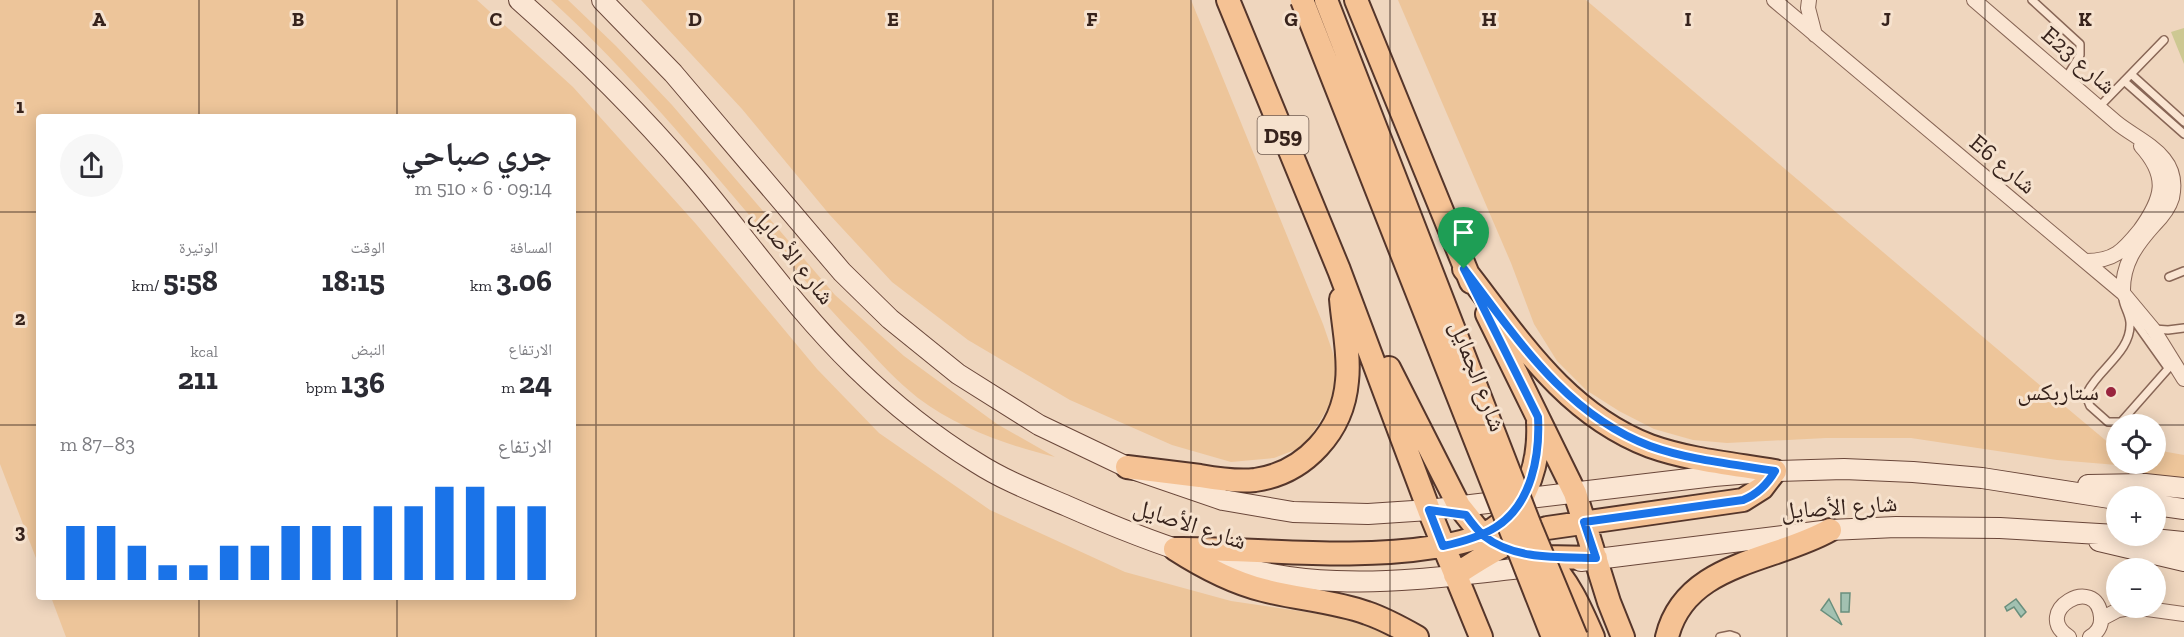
<!DOCTYPE html>
<html lang="ar">
<head>
<meta charset="utf-8">
<style>
  body { margin:0; font-family:"Zilla Slab","Noto Naskh Arabic",serif; background:#f7f7f7; color:#2b2b33; direction:rtl; height:100vh; display:flex; flex-direction:column; font-size:22px; white-space:nowrap }
  * { box-sizing:border-box; margin:0 }
  p { font-size:20px; color:#7c7c81 }
  .icon { flex:none; width:33px; height:33px; fill:none; stroke:currentColor; stroke-width:2; stroke-linecap:round; stroke-linejoin:round }
  .map { position:relative; flex:1; overflow:hidden; direction:ltr }
  .drawer { position:absolute; left:36px; top:114px; width:540px; height:486px; display:flex; flex-direction:column; background:#fff; border-radius:6px; box-shadow:0 3px 15px #0003; direction:rtl }
  .drawer>* { flex:none }
  .buttons { position:absolute; left:2106px; top:414px; display:grid; gap:12px }
  .buttons a { display:grid; place-items:center; width:60px; height:60px; border-radius:50%; background:#fff; box-shadow:0 3px 15px #0003; font-size:30px }
  .pin { position:absolute; display:grid; place-items:center; width:51px; height:51px; color:#fff; margin:-62px -26px; border-radius:50% 50% 50% 0; rotate:-45deg; box-shadow:0 0 6px #0007 }
  .pin .icon { rotate:45deg }
  .round { display:grid; place-items:center; flex:none; width:63px; height:63px; border-radius:32px; background:#f7f7f7 }
  .overview { display:flex; align-items:center; justify-content:space-between; height:102px; padding:0 24px }
  h1 { font-size:33px; font-weight:700; line-height:45px }
  .figures { display:grid; grid-template-columns:repeat(3,1fr); gap:9px; height:102px; padding:6px 24px }
  .figures div { display:grid; align-content:center }
  .figures b { font-size:30px; font-weight:700 }
  .figures small { font-size:16px; font-weight:400 }
  .figures p { font-size:16px }
  .chart { height:168px; padding:12px 24px }
  .chart p { display:flex; justify-content:space-between }
  .chart svg { width:100%; height:108px; margin-top:6px; stroke:#1a73e8; stroke-width:6 }
  .map>svg:first-child { display:block }
  .green { fill:#cdc892 }
  .sand { fill:#edc59a }
  .water { fill:#a2c1b1; stroke:#698f7d; stroke-width:1.5 }
  .lines { fill:none; stroke-linecap:round; stroke-linejoin:round }
  .service-casing { stroke:#886656; stroke-width:10 }
  .minor-casing { stroke:#886656; stroke-width:16 }
  .secondary-casing { stroke:#6a473a; stroke-width:22 }
  .primary-casing { stroke:#55362b; stroke-width:26 }
  .service { stroke:#fae5d2; stroke-width:7 }
  .minor { stroke:#fae5d2; stroke-width:14 }
  .secondary { stroke:#fae5d2; stroke-width:20 }
  .primary { stroke:#f5c294; stroke-width:22 }
  .primary-bridge-casing { stroke:#55362b; stroke-width:26; stroke-linecap:butt }
  .primary-bridge { stroke:#f5c294; stroke-width:22 }
  .route-casing { stroke:#fff; stroke-width:12 }
  .route { stroke:#1a73e8; stroke-width:8 }
  .grid { fill:none; stroke:#37231c; stroke-width:1.5; stroke-opacity:0.55 }
  .poi-dot { fill:#99243e; stroke:#f6e2ce; stroke-width:2 }
  .labels { text-anchor:middle; stroke-width:6; stroke-linejoin:round; paint-order:stroke }
  .shield { fill:#f6e2ce; stroke:#705c51; stroke-width:1.5 }
  .shield-label { font-size:22px; font-weight:bold; fill:#37231c }
  .street-label { font-size:24px; fill:#37231c; stroke:#f6e2ce }
  .poi-label { font-size:24px; fill:#37231c; stroke:#f6e2ce; text-anchor:end }
  .grid-label { font-size:20px; text-anchor:middle; font-weight:bold; fill:#37231c; stroke:#f6e2ce; stroke-width:6; stroke-linejoin:round; paint-order:stroke }
</style>
</head>
<body>
<div class="map">
<svg width="2184" height="637" viewBox="0 0 2184 637">
  <rect width="100%" height="100%" fill="#efd6be"/>
  <path class="green" d="M 2184,28 L 2184,64 L 2171,32 Z"/>
  <path class="sand" d="M 0,0 L 477,0 L 573,87 L 696,224 L 817,369 L 879,433 L 990,510 L 1125,572 L 1231,601 L 1340,617 L 1395,637 L 66,637 L 51,597 L 573,597 L 573,117 L 39,117 L 39,566 L 0,464 Z
    M 551,0 L 568,0 L 616,46 L 672,105 L 835,295 L 904,356 L 997,424 L 1055,457 C 1007,445 958,428 918,398 C 898,382 880,363 863,344 C 834,314 807,284 781,252 C 707,166 635,77 551,0 Z
    M 641,0 L 1191,0 L 1323,324 L 1335,359 L 1336,394 L 1305,446 L 1274,458 L 1231,462 L 1172,445 L 1070,400 L 968,340 L 892,282 L 829,214 L 742,109 Z
    M 1398,0 L 1586,0 L 2055,398 L 2110,444 L 2116,445 L 2116,464 L 2156,464 L 2156,450 L 2184,455 L 2184,480 L 2129,475 L 2129,466 L 2057,460 L 1911,438 L 1826,438 L 1727,443 L 1693,440 L 1654,429 L 1619,411 L 1586,390 L 1557,361 L 1534,324 L 1511,263 Z"/>
  <path class="water" d="M 1841,593 L 1850,593 L 1849,612 L 1841,612 Z
    M 1829,599 L 1842,625 L 1821,610 Z
    M 2016,599 L 2026,612 L 2021,617 L 2014,607 L 2007,611 L 2005,607 Z"/>
  <g class="lines">
    <g class="service-casing">
      <path id="service" d="M 2032,0 L 2080,44 L 2080,55 L 2066,78
        M 2131,74 L 2184,122
        M 2124,81 L 2184,134
        M 2099,107 L 2164,40
        M 2169,277 L 2184,271
        M 2123,299 C 2124,307 2129,313 2130,322 C 2132,351 2100,368 2088,391 L 2086,396 L 2090,406 L 2108,422 L 2121,422 L 2174,362
        M 2131,316 L 2168,368
        M 2154,329 L 2168,330 L 2184,328
        M 1720,637 L 1730,635 L 1736,637"/>
    </g>
    <g class="minor-casing">
      <path id="minor" d="M 1774,0 L 2123,293 L 2153,329 L 2184,379
        M 1809,0 L 1808,8 L 1815,35
        M 1974,0 C 2022,41 2069,82 2117,123 C 2132,135 2152,144 2164,159 C 2173,170 2175,184 2172,198 C 2169,208 2162,217 2154,225 C 2136,245 2122,264 2123,293
        M 2086,261 C 2114,261 2123,251 2140,230 C 2163,198 2169,177 2141,146
        M 2140,608 L 2184,614
        M 2101,619 L 2118,610 L 2131,608
        M 2069,637 C 2030,612 2097,572 2101,617 C 2102,626 2097,633 2090,637"/>
    </g>
    <g class="secondary-casing">
      <path id="secondary" d="M 519,0 C 580,54 637,110 690,172 C 745,236 794,308 855,367 C 892,403 933,436 977,463 C 1005,481 1037,493 1067,506 C 1151,543 1243,578 1336,581 C 1404,584 1473,573 1540,566
        M 602,0 L 673,73 L 842,272 L 890,319 L 958,374 L 1039,425 L 1127,467 L 1223,500 L 1293,512 L 1368,514 L 1429,510 L 1714,476 L 1775,471 L 1844,469 L 1913,472 L 1982,478 L 2116,499
        M 2088,485 L 2145,484 L 2184,488
        M 2156,505 L 2184,509
        M 2123,536 L 2184,542
        M 2099,541 L 2184,561
        M 1581,561 L 1830,530 L 1896,527 L 2000,528 L 2116,535"/>
    </g>
    <g class="primary-casing">
      <path id="primary" d="M 1228,0 L 1339,270 L 1429,510 L 1481,637
        M 1356,0 L 1471,282
        M 1487,314 L 1575,493 L 1609,602 L 1623,637
        M 1389,368 L 1459,506 L 1482,535 L 1492,542
        M 1127,467 C 1151,470 1175,473 1200,476 C 1217,479 1237,482 1255,480 C 1305,473 1343,431 1347,381 C 1350,355 1343,325 1341,299
        M 1175,549 C 1262,548 1348,561 1435,547 C 1456,544 1482,539 1499,525 C 1529,501 1540,459 1538,422
        M 1175,549 C 1203,567 1231,582 1263,590 C 1297,599 1334,601 1367,613 C 1385,619 1401,628 1417,637
        M 1526,553 L 1545,557 L 1596,558
        M 1545,557 C 1568,580 1580,607 1593,637
        M 1455,575 C 1484,556 1513,538 1547,528 L 1743,500 L 1762,488 L 1775,471 C 1733,464 1689,460 1650,446 C 1564,413 1518,338 1464,269
        M 1667,637 C 1685,562 1774,562 1830,530"/>
    </g>
    <use href="#service" class="service"/>
    <use href="#minor" class="minor"/>
    <use href="#secondary" class="secondary"/>
    <use href="#primary" class="primary"/>
    <g class="primary-bridge-casing">
      <path id="primary-bridge" d="M 1302,0 L 1553,637
        M 1326,0 L 1530,526 L 1576,637"/>
    </g>
    <use href="#primary-bridge" class="primary-bridge"/>
  </g>
  <g class="lines">
    <g class="route-casing">
      <path id="route" d="M 1464,269 L 1538,417 C 1540,455 1532,504 1496,527 C 1480,537 1462,542 1443,546 L 1429,510 L 1466,515 C 1471,522 1477,530 1484,536 C 1514,560 1559,557 1596,558 L 1584,522 L 1743,500 C 1758,494 1767,485 1775,471 C 1733,464 1689,460 1650,446 C 1565,414 1517,338 1464,269"/>
    </g>
    <use href="#route" class="route"/>
  </g>
  <path class="grid" d="M 199,0 L 199,117M 397,0 L 397,117M 596,0 L 596,637M 794,0 L 794,637M 993,0 L 993,637M 1191,0 L 1191,637M 1390,0 L 1390,637M 1588,0 L 1588,637M 1787,0 L 1787,637M 1985,0 L 1985,637M 0,212 L 39,212M 573,212 L 2184,212M 0,425 L 39,425M 573,425 L 2116,425M 2156,425 L 2184,425M 199,597 L 199,637M 397,597 L 397,637"/>
  <circle class="poi-dot" cx="2111" cy="392" r="6"/>
  <g class="labels">
    <rect class="shield" x="1257.5" y="116" width="51" height="38" rx="4.5"/>
    <g class="shield-label">
      <text x="1283" y="143">D59</text>
    </g>
    <g class="street-label">
      <text transform="translate(2079 60) rotate(41)" y="8">E23 شارع</text>
      <text transform="translate(2003 164) rotate(40)" y="8">E6 شارع</text>
      <text transform="translate(793 256) rotate(51)" y="8">شارع الأصايل</text>
      <text transform="translate(1478 376) rotate(69)" y="8">شارع الجمايل</text>
      <text transform="translate(1839 507) rotate(-4)" y="8">شارع الأصايل</text>
      <text transform="translate(1190 524) rotate(18)" y="8">شارع الأصايل</text>
    </g>
    <g class="poi-label">
      <text x="2099" y="400">ستاربكس</text>
    </g>
  </g>
  <g class="grid-label">
    <text x="99" y="26">A</text>
    <text x="298" y="26">B</text>
    <text x="496" y="26">C</text>
    <text x="695" y="26">D</text>
    <text x="893" y="26">E</text>
    <text x="1092" y="26">F</text>
    <text x="1291" y="26">G</text>
    <text x="1489" y="26">H</text>
    <text x="1688" y="26">I</text>
    <text x="1886" y="26">J</text>
    <text x="2085" y="26">K</text>
    <text x="20" y="113">1</text>
    <text x="20" y="325">2</text>
    <text x="20" y="538">3</text>
  </g>
</svg>
<div class="buttons">
<a><svg class="icon" aria-label="locate" viewBox="0 0 24 24"><circle cx="12" cy="12" r="6"/><path d="M12 2v4M12 18v4M2 12h4M18 12h4"/></svg></a>
<a>+</a>
<a>−</a>
</div>
<div class="pin" style="left:1464px;top:269px;background:#1e9e55"><svg class="icon" aria-label="arrive" viewBox="0 0 24 24"><path d="M6 21V4h12l-3 4 3 4H6"/></svg></div>
<section class="drawer">
<div class="overview"><div><h1>جري صباحي</h1><p>09:14 · 6 × 510 m</p></div><a class="round"><svg class="icon" aria-label="share" viewBox="0 0 24 24"><path d="M12 15V3M7 8l5-5 5 5M5 13v7h14v-7"/></svg></a></div>
<div class="figures">
<div><p>المسافة</p><b>3.06<small> km</small></b></div>
<div><p>الوقت</p><b>18:15</b></div>
<div><p>الوتيرة</p><b>5:58<small> /km</small></b></div>
</div>
<div class="figures">
<div><p>الارتفاع</p><b>24<small> m</small></b></div>
<div><p>النبض</p><b>136<small> bpm</small></b></div>
<div><p>kcal</p><b>211</b></div>
</div>
<div class="chart"><p><span>الارتفاع</span>83–87 m</p>
<svg viewBox="0 0 160 44" preserveAspectRatio="none"><path d="M5 44V22M15 44V22M25 44V30M35 44V38M45 44V38M55 44V30M65 44V30M75 44V22M85 44V22M95 44V22M105 44V14M115 44V14M125 44V6M135 44V6M145 44V14M155 44V14"/></svg>
</div>
</section>
</div>
</body>
</html>
